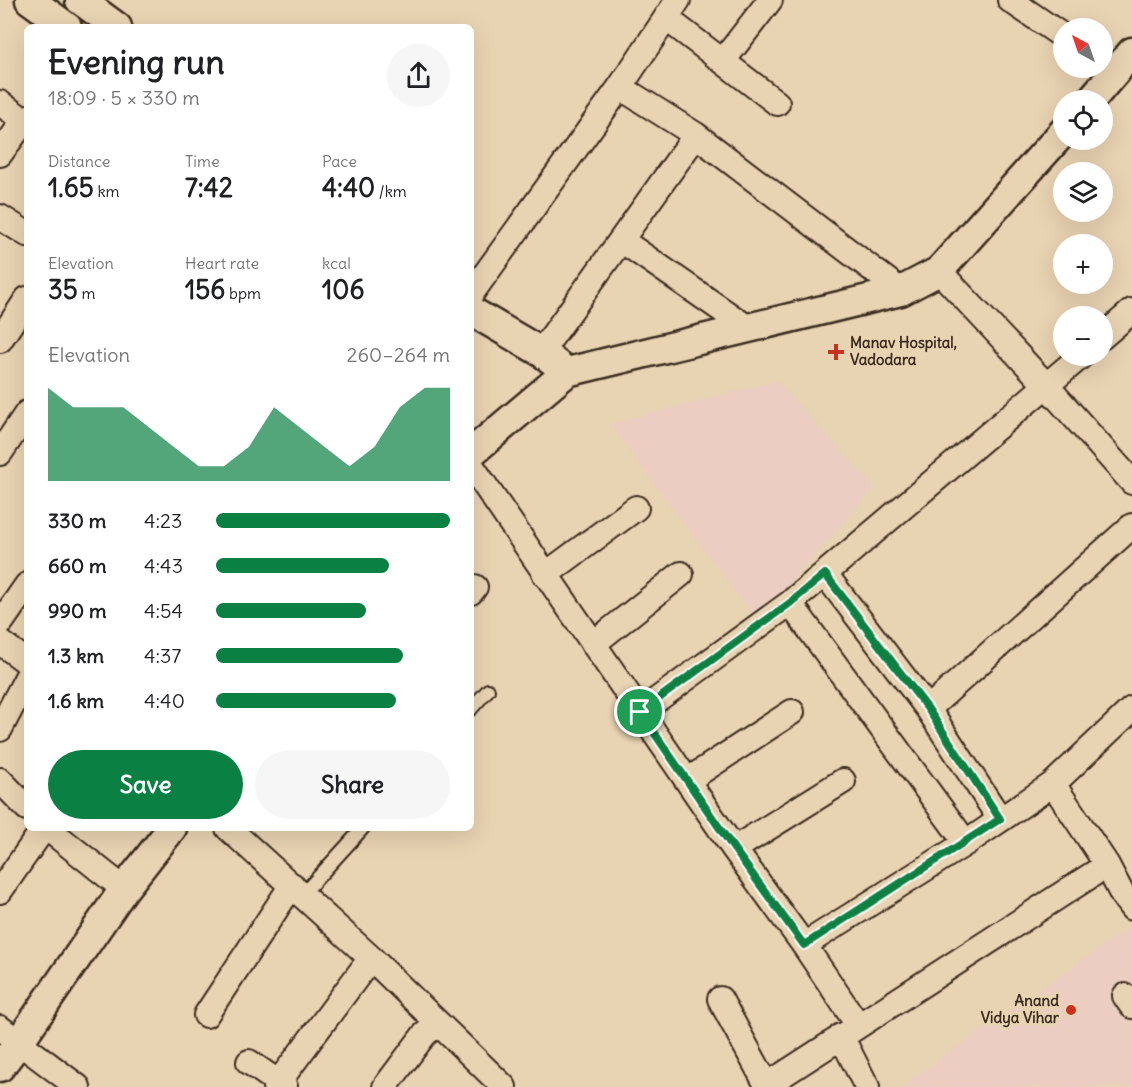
<!DOCTYPE html>
<html lang="en">
<head>
<meta charset="utf-8">
<style>
  body { margin:0; font-family:Delius,sans-serif; background:#f6f6f6; color:#202124; height:100vh; display:flex; flex-direction:column; font-size:22px; white-space:nowrap }
  * { box-sizing:border-box; margin:0 }
  p { font-size:20px; color:#757577 }
  .icon { flex:none; width:33px; height:33px; fill:none; stroke:currentColor; stroke-width:2; stroke-linecap:round; stroke-linejoin:round }
  .map { position:relative; flex:1; overflow:hidden }
  .side { position:absolute; left:24px; top:24px; width:450px; height:807px; display:flex; flex-direction:column; background:#fff; border-radius:9px; box-shadow:0 6px 24px #0002 }
  .side>* { flex:none }
  .needle { width:39px; rotate:320deg }
  .buttons { position:absolute; left:1053px; top:18px; display:grid; gap:12px }
  .buttons a { display:grid; place-items:center; width:60px; height:60px; border-radius:50%; background:#fff; box-shadow:0 6px 24px #0002; font-size:30px }
  .pin { position:absolute; display:grid; place-items:center; width:51px; height:51px; color:#fff; margin:-26px; border:3px solid #fff; border-radius:50%; box-shadow:0 2px 6px #0007 }
  .round { display:grid; place-items:center; flex:none; width:63px; height:63px; border-radius:32px; background:#f6f6f6 }
  .head { display:flex; align-items:center; justify-content:space-between; height:102px; padding:0 24px }
  h1 { font-size:33px; font-weight:700; line-height:45px }
  .stats { display:grid; grid-template-columns:repeat(3,1fr); gap:9px; height:102px; padding:6px 24px }
  .stats div { display:grid; align-content:center }
  .stats b { font-size:26px; font-weight:700 }
  .stats small { font-size:16px; font-weight:400 }
  .stats p { font-size:16px }
  .chart { height:168px; padding:12px 24px }
  .chart p { display:flex; justify-content:space-between }
  .chart svg { width:100%; height:108px; margin-top:6px; fill:#0b8043; opacity:.7 }
  .cta { display:flex; gap:12px; margin-top:auto; padding:12px 24px }
  .cta a { flex:1; height:69px; border-radius:36px; background:#0b8043; color:#fff; font-size:24px; font-weight:700; line-height:69px; text-align:center }
  .cta a+a { background:#f6f6f6; color:#202124 }
  ul { padding:0 24px; list-style:none; font-size:20px }
  li { display:grid; grid-template-columns:96px 72px 1fr; align-items:center; height:45px }
  li i { height:15px; border-radius:8px; background:#0b8043 }
  .map>svg:first-child { display:block }
  .built { fill:#ebcec1 }
  .lines { fill:none; stroke-linecap:round; stroke-linejoin:round }
  .service-casing { stroke:#3b2a1e; stroke-width:16 }
  .minor-casing { stroke:#3b2a1e; stroke-width:28 }
  .tertiary-casing { stroke:#3b2a1e; stroke-width:33 }
  .service { stroke:#e8d3b2; stroke-width:12 }
  .minor { stroke:#e8d3b2; stroke-width:24 }
  .tertiary { stroke:#e8d3b2; stroke-width:28 }
  .route-casing { stroke:#fff; stroke-width:12 }
  .route { stroke:#0b8043; stroke-width:8 }
  .poi-dot { fill:#c8321e; stroke:#e8d3b2; stroke-width:2 }
  .labels { text-anchor:middle; stroke-width:6; stroke-linejoin:round; paint-order:stroke }
  .poi-label { font-size:15px; font-weight:bold; fill:#3b2a1e; stroke:#e8d3b2; text-anchor:start }
</style>
</head>
<body>
<div class="map">
<svg width="1132" height="1087" viewBox="0 0 1132 1087">
  <rect width="100%" height="100%" fill="#e8d3b2"/>
  <filter id="ink" filterUnits="userSpaceOnUse"><feTurbulence type="fractalNoise" baseFrequency=".0167" numOctaves="2"/><feDisplacementMap in="SourceGraphic" scale="12" xChannelSelector="R" yChannelSelector="G"/><feConvolveMatrix kernelMatrix="1 2 1 2 8 2 1 2 1" color-interpolation-filters="sRGB"/></filter>
  <g filter="url(#ink)">
    <path class="built" d="M 777,381 L 875,487 L 757,620 L 610,424 Z
      M 1128,928 L 1132,934 L 1132,1087 L 904,1087 L 904,1085 Z"/>
    <g class="lines">
      <g class="service-casing">
        <path id="service" d="M 471,709 L 488,690
          M 302,895 L 363,828"/>
      </g>
      <g class="minor-casing">
        <path id="minor" d="M 1010,0 L 1064,37
          M 666,18 L 777,103
          M 723,61 L 770,0
          M 620,87 L 696,135 L 901,291
          M 0,103 L 25,121
          M 0,154 L 27,117
          M 0,217 L 27,234
          M 621,240 L 748,328
          M 939,271 L 1046,385 L 1132,482
          M 471,294 L 620,87 L 678,0
          M 1102,337 L 1132,311
          M 0,340 L 27,299
          M 541,352 L 696,135
          M 0,453 L 27,413
          M 471,465 L 734,849 L 804,945 L 858,1025
          M 825,574 L 928,709 L 1000,819
          M 545,575 L 636,508
          M 471,592 L 475,587
          M 0,624 L 27,585
          M 0,642 L 27,662
          M 593,644 L 681,574
          M 928,709 L 1132,526
          M 640,712 L 790,603
          M 0,729 L 27,677
          M 0,780 L 27,808
          M 688,780 L 792,712
          M 1053,784 L 1107,865 L 1123,896 L 1132,908
          M 47,828 L 124,889
          M 228,828 L 371,958 L 504,1087
          M 966,843 L 790,603 L 1081,356
          M 734,849 L 843,781
          M 0,891 L 44,828
          M 804,945 L 966,843 L 1053,784 L 1132,709
          M 1125,996 L 1132,1006
          M 720,999 L 768,1087
          M 206,1015 L 292,885
          M 0,1028 L 78,1087
          M 841,1036 L 867,1087
          M 249,1062 L 285,1087
          M 767,1085 L 1107,865
          M 275,1087 L 371,958
          M 385,1087 L 424,1035 L 438,1023"/>
      </g>
      <g class="tertiary-casing">
        <path id="tertiary" d="M 30,0 L 67,27
          M 80,0 L 117,27
          M 1091,100 L 1132,52
          M 471,311 L 541,352 L 567,372
          M 471,453 L 567,372 L 901,291 L 939,271 L 1064,131
          M 0,1067 L 19,1042 L 124,889 L 172,828"/>
      </g>
      <use href="#service" class="service"/>
      <use href="#minor" class="minor"/>
      <use href="#tertiary" class="tertiary"/>
    </g>
  </g>
  <g class="lines" filter="url(#ink)">
    <g class="route-casing">
      <path id="route" d="M 825,574 L 928,709 L 1000,819 L 804,945 L 734,849 L 640,712 L 790,603 Z"/>
    </g>
    <use href="#route" class="route"/>
  </g>
  <g class="poi-dot">
    <path d="M833 343h6v6h6v6h-6v6h-6v-6h-6v-6h6z"/>
    <circle cx="1071" cy="1010" r="6"/>
  </g>
  <g class="labels">
    <g class="poi-label">
      <text x="850" y="348">Manav Hospital,<tspan x="850" dy="17">Vadodara</tspan></text>
      <text x="1059" y="1006" text-anchor="end">Anand<tspan x="1059" dy="17">Vidya Vihar</tspan></text>
    </g>
  </g>
</svg>
<div class="buttons">
<a><svg class="needle" viewBox="-14 -14 28 28"><path d="M0-13l5 13h-10z" fill="#e53935"/><path d="M0 13l5-13h-10z" fill="#757577"/></svg></a>
<a><svg class="icon" aria-label="locate" viewBox="0 0 24 24"><circle cx="12" cy="12" r="6"/><path d="M12 2v4M12 18v4M2 12h4M18 12h4"/></svg></a>
<a><svg class="icon" aria-label="layers" viewBox="0 0 24 24"><path d="M12 4l9 5-9 5-9-5zM3 14l9 5 9-5"/></svg></a>
<a>+</a>
<a>−</a>
</div>
<div class="pin" style="left:640px;top:712px;background:#1e9e55"><svg class="icon" aria-label="arrive" viewBox="0 0 24 24"><path d="M6 21V4h12l-3 4 3 4H6"/></svg></div>
<section class="side">
<div class="head"><div><h1>Evening run</h1><p>18:09 · 5 × 330 m</p></div><a class="round"><svg class="icon" aria-label="share" viewBox="0 0 24 24"><path d="M12 15V3M7 8l5-5 5 5M5 13v7h14v-7"/></svg></a></div>
<div class="stats">
<div><p>Distance</p><b>1.65<small> km</small></b></div>
<div><p>Time</p><b>7:42</b></div>
<div><p>Pace</p><b>4:40<small> /km</small></b></div>
</div>
<div class="stats">
<div><p>Elevation</p><b>35<small> m</small></b></div>
<div><p>Heart rate</p><b>156<small> bpm</small></b></div>
<div><p>kcal</p><b>106</b></div>
</div>
<div class="chart"><p><span>Elevation</span>260–264 m</p>
<svg viewBox="0 0 160 44" preserveAspectRatio="none"><path d="M0 44V6L10 14L20 14L30 14L40 22L50 30L60 38L70 38L80 30L90 14L100 22L110 30L120 38L130 30L140 14L150 6L160 6V44z"/></svg>
</div>
<ul>
<li><b>330 m</b>4:23<i style="width:100%"></i></li>
<li><b>660 m</b>4:43<i style="width:74%"></i></li>
<li><b>990 m</b>4:54<i style="width:64%"></i></li>
<li><b>1.3 km</b>4:37<i style="width:80%"></i></li>
<li><b>1.6 km</b>4:40<i style="width:77%"></i></li>
</ul>
<div class="cta"><a>Save</a><a>Share</a></div>
</section>
</div>
</body>
</html>
